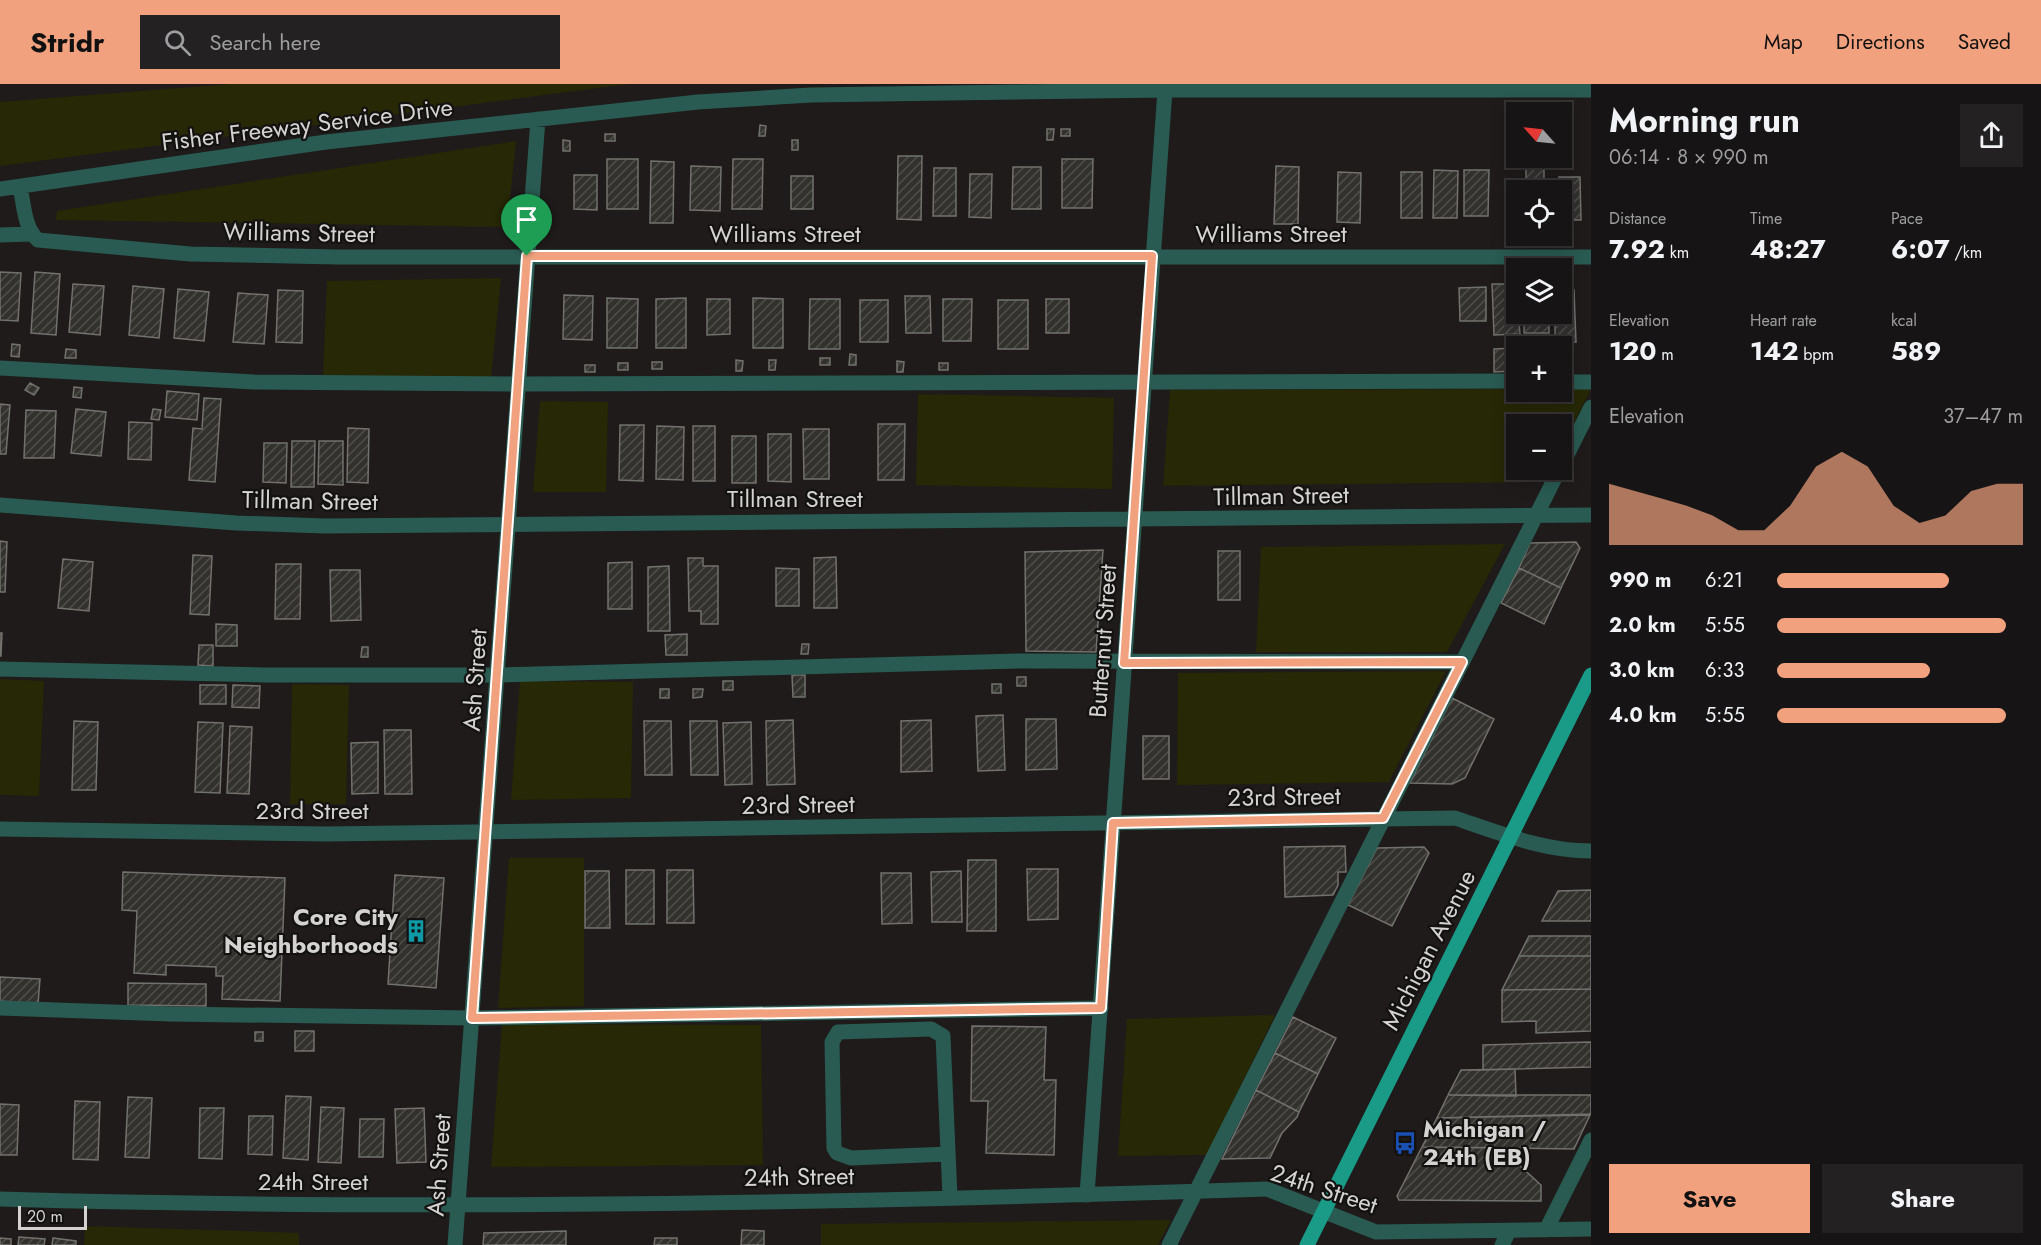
<!DOCTYPE html>
<html lang="en">
<head>
<meta charset="utf-8">
<style>
  body { margin:0; font-family:Jost,sans-serif; background:#232122; color:#f1f3f6; height:100vh; display:flex; flex-direction:column; font-size:22px; white-space:nowrap }
  * { box-sizing:border-box; margin:0 }
  p { font-size:20px; color:#9e9ea0 }
  .icon { flex:none; width:33px; height:33px; fill:none; stroke:currentColor; stroke-width:2; stroke-linecap:round; stroke-linejoin:round }
  .map { position:relative; flex:1; overflow:hidden }
  .panel { display:flex; flex-direction:column; background:#161414; width:450px }
  .panel>* { flex:none }
  .needle { width:39px; rotate:297deg }
  .tools { position:absolute; left:1506px; top:18px; display:grid; gap:12px }
  .tools a { display:grid; place-items:center; width:66px; height:66px; border-radius:0px; background:#161414; box-shadow:0 3px 15px #0003,0 0 0 2px #353334; font-size:30px }
  .scale { position:absolute; left:18px; bottom:15px; width:69px; box-sizing:border-box; padding-left:6px; border:3px solid #d5d3d2; border-top:0; font-size:16px; line-height:21px; white-space:nowrap; color:#d5d3d2; -webkit-text-stroke:4px #141211; paint-order:stroke }
  .pin { position:absolute; display:grid; place-items:center; width:51px; height:51px; color:#fff; margin:-62px -26px; border-radius:50% 50% 50% 0; rotate:-45deg; box-shadow:0 0 6px #0007 }
  .pin .icon { rotate:45deg }
  .round { display:grid; place-items:center; flex:none; width:63px; height:63px; border-radius:0px; background:#232122 }
  .summary { display:flex; align-items:center; justify-content:space-between; height:102px; padding:0 18px }
  h1 { font-size:33px; font-weight:700; line-height:45px }
  .metrics { display:grid; grid-template-columns:repeat(3,1fr); gap:9px; height:102px; padding:6px 18px }
  .metrics div { display:grid; align-content:center }
  .metrics b { font-size:26px; font-weight:700 }
  .metrics small { font-size:16px; font-weight:400 }
  .metrics p { font-size:16px }
  .chart { height:168px; padding:12px 18px }
  .chart p { display:flex; justify-content:space-between }
  .chart svg { width:100%; height:108px; margin-top:6px; fill:#f1a17d; opacity:.7 }
  .button { display:flex; gap:12px; margin-top:auto; padding:12px 18px }
  .button a { flex:1; height:69px; border-radius:0px; background:#f1a17d; color:#111; font-size:24px; font-weight:700; line-height:69px; text-align:center }
  .button a+a { background:#232122; color:#f1f3f6 }
  ul { padding:0 18px; list-style:none; font-size:20px }
  li { display:grid; grid-template-columns:96px 72px 1fr; align-items:center; height:45px }
  li i { height:15px; border-radius:8px; background:#f1a17d }
  header { display:flex; align-items:center; gap:36px; box-sizing:border-box; height:84px; padding:0 30px; background:#f1a17d; color:#111 }
  header strong { font-size:28px }
  nav { display:flex; gap:33px; margin-inline-start:auto; font-size:21px }
  .search { width:420px; height:54px; background:#232122; display:flex; align-items:center; gap:15px; box-sizing:border-box; padding:0 21px; border-radius:0px; color:#9e9ea0; font-size:22px }
  main { display:flex; flex:1; min-height:0 }
  .map>svg:first-child { display:block }
  .green { fill:#262806 }
  .building { fill:url(#building-hatch); stroke:#72716e; stroke-width:1.5 }
  .lines { fill:none; stroke-linecap:round; stroke-linejoin:round }
  .minor { stroke:#295b52; stroke-width:15 }
  .major { stroke:#1a9b88; stroke-width:15 }
  .route-casing { stroke:#fff; stroke-width:12 }
  .route { stroke:#f1a17d; stroke-width:8 }
  .labels { text-anchor:middle; stroke-width:4.5; stroke-linejoin:round; paint-order:stroke }
  .street-label { font-size:24px; fill:#d5d3d2; stroke:#141211 }
  .poi-label { font-size:24px; font-weight:bold; fill:#d5d3d2; stroke:#141211; text-anchor:end }
</style>
</head>
<body>
<header>
<strong>Stridr</strong>
<div class="search"><svg class="icon" aria-label="search" viewBox="0 0 24 24"><circle cx="10" cy="10" r="6"/><path d="M15 15l6 6"/></svg>Search here</div>
<nav><a>Map</a><a>Directions</a><a>Saved</a></nav>
</header>
<main>
<div class="map">
<svg width="1591" height="1161" viewBox="0 0 1591 1161">
  <defs>
    <pattern id="building-hatch" width="6" height="6" patternUnits="userSpaceOnUse" patternTransform="scale(1.5)"><rect width="6" height="6" fill="#32312e"/><path d="M-1 1l2-2M0 6l6-6M5 7l2-2" fill="none" stroke="#4f4e4b"/></pattern>
  </defs>
  <rect width="100%" height="100%" fill="#1e1b1a"/>
  <path class="green" d="M 231,0 L 629,0 L 0,82 L 0,18 Z
    M 516,57 L 507,143 L 56,136 L 57,127 Z
    M 501,194 L 491,294 L 323,291 L 327,197 Z
    M 1516,305 L 1516,308 L 1562,308 L 1562,305 L 1591,305 L 1562,363 L 1562,340 L 1516,340 L 1516,386 L 1549,386 L 1543,398 L 1163,402 L 1170,306 Z
    M 918,310 L 1114,314 L 1112,405 L 916,401 Z
    M 540,317 L 608,318 L 606,408 L 533,408 Z
    M 1505,460 L 1447,568 L 1256,568 L 1261,463 Z
    M 1446,587 L 1389,698 L 1177,701 L 1178,589 Z
    M 0,595 L 44,597 L 39,712 L 0,711 Z
    M 520,597 L 633,598 L 631,714 L 511,716 Z
    M 292,600 L 349,601 L 346,720 L 290,720 Z
    M 509,774 L 584,774 L 584,922 L 498,924 Z
    M 1275,931 L 1207,1071 L 1118,1072 L 1127,935 Z
    M 502,940 L 761,941 L 763,1081 L 491,1083 Z
    M 1171,1136 L 1158,1161 L 821,1161 L 821,1140 Z
    M 85,1142 L 299,1149 L 299,1161 L 84,1161 Z"/>
  <path class="building" d="M 760,41 L 766,42 L 765,52 L 759,52 Z
    M 1047,45 L 1054,45 L 1053,56 L 1047,56 Z
    M 1061,45 L 1070,45 L 1070,52 L 1061,52 Z
    M 605,50 L 615,50 L 615,57 L 605,57 Z
    M 563,56 L 570,57 L 570,67 L 563,67 Z
    M 792,56 L 798,56 L 798,66 L 792,66 Z
    M 898,72 L 922,72 L 921,136 L 897,135 Z
    M 607,75 L 638,75 L 638,125 L 607,125 Z
    M 733,75 L 763,75 L 762,125 L 732,125 Z
    M 1062,75 L 1093,75 L 1092,124 L 1062,124 Z
    M 651,77 L 674,78 L 673,139 L 650,139 Z
    M 1526,78 L 1544,78 L 1544,106 L 1526,106 Z
    M 691,82 L 721,83 L 720,127 L 690,126 Z
    M 1276,82 L 1299,83 L 1298,140 L 1274,140 Z
    M 1013,83 L 1041,83 L 1041,125 L 1012,125 Z
    M 934,84 L 956,84 L 956,132 L 933,132 Z
    M 1434,86 L 1458,87 L 1457,134 L 1433,134 Z
    M 1464,86 L 1489,86 L 1488,132 L 1464,132 Z
    M 1338,88 L 1361,89 L 1360,139 L 1337,138 Z
    M 1401,88 L 1422,88 L 1422,134 L 1401,134 Z
    M 970,90 L 992,90 L 991,134 L 969,133 Z
    M 574,91 L 597,91 L 597,126 L 574,125 Z
    M 791,92 L 813,92 L 813,125 L 791,125 Z
    M 1559,93 L 1580,93 L 1581,136 L 1562,136 Z
    M 0,188 L 21,189 L 18,237 L 0,236 Z
    M 35,188 L 60,190 L 56,251 L 31,249 Z
    M 73,200 L 104,202 L 100,251 L 69,248 Z
    M 1492,200 L 1516,200 L 1520,250 L 1494,251 Z
    M 133,202 L 164,205 L 159,254 L 129,251 Z
    M 1486,203 L 1486,237 L 1460,237 L 1459,204 Z
    M 178,205 L 209,208 L 204,257 L 174,254 Z
    M 278,206 L 303,207 L 302,259 L 276,258 Z
    M 1562,206 L 1574,206 L 1576,258 L 1555,259 L 1555,230 L 1562,230 Z
    M 238,209 L 268,211 L 264,260 L 233,258 Z
    M 564,211 L 593,212 L 592,256 L 563,255 Z
    M 905,212 L 930,212 L 931,249 L 906,249 Z
    M 607,214 L 638,215 L 637,264 L 607,264 Z
    M 686,214 L 686,264 L 656,264 L 656,215 Z
    M 753,214 L 783,215 L 783,264 L 753,264 Z
    M 707,215 L 730,215 L 730,250 L 707,251 Z
    M 810,215 L 840,215 L 840,265 L 809,265 Z
    M 943,215 L 972,215 L 971,257 L 943,257 Z
    M 1046,215 L 1069,215 L 1069,249 L 1046,249 Z
    M 860,216 L 888,216 L 888,258 L 860,258 Z
    M 998,216 L 1028,216 L 1028,265 L 998,265 Z
    M 1524,230 L 1549,230 L 1549,249 L 1524,249 Z
    M 12,260 L 20,261 L 19,273 L 11,272 Z
    M 1513,264 L 1514,287 L 1494,288 L 1494,265 Z
    M 66,265 L 76,266 L 76,274 L 65,274 Z
    M 850,270 L 856,271 L 856,281 L 849,281 Z
    M 820,274 L 830,274 L 830,281 L 820,281 Z
    M 736,276 L 743,277 L 742,287 L 736,287 Z
    M 769,276 L 776,276 L 775,286 L 769,286 Z
    M 897,277 L 904,278 L 903,288 L 897,288 Z
    M 652,278 L 662,278 L 662,285 L 652,285 Z
    M 618,279 L 628,279 L 628,286 L 618,286 Z
    M 939,279 L 948,279 L 948,286 L 939,286 Z
    M 585,281 L 595,281 L 595,288 L 585,288 Z
    M 30,299 L 39,304 L 34,311 L 25,306 Z
    M 74,303 L 82,304 L 81,314 L 73,313 Z
    M 167,307 L 199,310 L 197,336 L 165,333 Z
    M 204,314 L 221,315 L 215,398 L 189,396 L 193,344 L 202,345 Z
    M 0,320 L 10,321 L 6,370 L 0,370 Z
    M 76,325 L 106,328 L 101,372 L 71,369 Z
    M 153,325 L 161,326 L 159,336 L 151,335 Z
    M 26,326 L 56,327 L 54,374 L 24,374 Z
    M 129,338 L 152,339 L 151,376 L 128,375 Z
    M 878,340 L 905,340 L 904,396 L 878,396 Z
    M 620,341 L 644,341 L 643,397 L 619,396 Z
    M 657,342 L 684,343 L 683,396 L 656,395 Z
    M 693,342 L 715,342 L 715,397 L 693,397 Z
    M 348,344 L 369,345 L 368,399 L 347,398 Z
    M 803,345 L 829,345 L 829,395 L 804,395 Z
    M 768,350 L 791,350 L 791,398 L 768,397 Z
    M 732,352 L 756,352 L 756,399 L 732,399 Z
    M 292,357 L 315,357 L 314,403 L 291,403 Z
    M 319,357 L 343,357 L 343,401 L 318,400 Z
    M 264,359 L 287,359 L 286,399 L 263,398 Z
    M 0,457 L 7,458 L 5,508 L 0,508 Z
    M 1576,458 L 1580,464 L 1561,504 L 1519,484 L 1530,459 Z
    M 1103,466 L 1096,568 L 1026,567 L 1025,468 Z
    M 1218,467 L 1240,467 L 1240,516 L 1218,516 Z
    M 193,471 L 212,472 L 209,531 L 190,530 Z
    M 836,473 L 837,524 L 814,524 L 814,474 Z
    M 688,474 L 703,474 L 703,482 L 718,482 L 718,540 L 701,540 L 701,527 L 689,527 Z
    M 63,475 L 93,478 L 89,527 L 58,524 Z
    M 632,478 L 632,525 L 608,525 L 608,479 Z
    M 276,480 L 301,480 L 300,535 L 275,535 Z
    M 669,482 L 670,547 L 648,547 L 648,483 Z
    M 776,484 L 799,485 L 799,522 L 776,522 Z
    M 1519,484 L 1561,504 L 1544,540 L 1501,519 Z
    M 330,486 L 360,486 L 361,536 L 331,537 Z
    M 216,540 L 237,541 L 237,562 L 216,562 Z
    M 0,549 L 2,549 L 1,572 L 0,572 Z
    M 687,550 L 687,571 L 666,571 L 665,551 Z
    M 802,560 L 809,560 L 808,570 L 801,570 Z
    M 199,561 L 213,561 L 213,582 L 198,581 Z
    M 362,563 L 368,563 L 368,573 L 361,573 Z
    M 792,591 L 805,591 L 805,613 L 793,613 Z
    M 1017,593 L 1026,593 L 1026,602 L 1017,602 Z
    M 723,597 L 733,597 L 733,606 L 723,606 Z
    M 992,600 L 1001,600 L 1001,609 L 992,609 Z
    M 200,601 L 226,601 L 226,620 L 200,620 Z
    M 233,601 L 260,602 L 259,624 L 232,623 Z
    M 660,605 L 669,605 L 669,614 L 660,614 Z
    M 693,605 L 703,605 L 702,613 L 693,614 Z
    M 1452,614 L 1494,635 L 1465,694 L 1452,700 L 1410,699 Z
    M 1003,631 L 1005,686 L 978,687 L 976,632 Z
    M 1026,635 L 1056,635 L 1057,685 L 1026,686 Z
    M 793,636 L 795,700 L 767,701 L 766,637 Z
    M 931,636 L 932,687 L 901,688 L 901,637 Z
    M 74,637 L 98,638 L 96,706 L 72,706 Z
    M 644,637 L 671,637 L 672,691 L 645,691 Z
    M 690,637 L 717,637 L 718,691 L 691,691 Z
    M 198,638 L 223,639 L 220,709 L 195,708 Z
    M 751,638 L 752,700 L 725,701 L 723,639 Z
    M 230,642 L 252,643 L 249,710 L 227,709 Z
    M 384,646 L 411,646 L 412,710 L 385,710 Z
    M 1143,652 L 1169,652 L 1169,695 L 1143,695 Z
    M 378,658 L 378,709 L 352,710 L 351,659 Z
    M 1345,762 L 1346,788 L 1338,788 L 1338,801 L 1333,811 L 1285,813 L 1284,763 Z
    M 1424,763 L 1429,769 L 1392,842 L 1348,821 L 1377,764 Z
    M 968,776 L 996,776 L 996,847 L 967,847 Z
    M 1027,785 L 1058,785 L 1058,835 L 1028,836 Z
    M 626,786 L 654,786 L 654,840 L 626,840 Z
    M 667,786 L 693,786 L 694,839 L 667,839 Z
    M 585,787 L 609,787 L 610,844 L 585,844 Z
    M 961,787 L 962,838 L 932,838 L 931,788 Z
    M 123,788 L 285,794 L 280,917 L 222,915 L 223,892 L 216,892 L 216,883 L 166,881 L 166,891 L 134,889 L 137,827 L 122,826 Z
    M 881,789 L 911,789 L 912,839 L 882,840 Z
    M 395,791 L 444,794 L 436,904 L 388,900 Z
    M 1591,806 L 1591,837 L 1542,837 L 1558,807 Z
    M 1529,852 L 1591,852 L 1591,872 L 1519,872 Z
    M 1519,872 L 1591,872 L 1591,905 L 1502,906 Z
    M 0,893 L 40,895 L 38,920 L 0,917 Z
    M 128,899 L 206,900 L 206,922 L 128,921 Z
    M 1591,905 L 1591,947 L 1536,949 L 1536,937 L 1502,938 L 1502,906 Z
    M 1293,933 L 1336,954 L 1318,990 L 1275,969 Z
    M 972,942 L 1046,943 L 1044,996 L 1056,996 L 1054,1071 L 986,1069 L 988,1017 L 971,1017 Z
    M 295,947 L 314,947 L 314,967 L 295,967 Z
    M 255,948 L 263,948 L 263,957 L 255,957 Z
    M 1591,958 L 1591,983 L 1483,986 L 1483,961 Z
    M 1275,969 L 1318,990 L 1299,1028 L 1256,1006 Z
    M 1515,985 L 1516,1012 L 1448,1011 L 1461,986 Z
    M 1256,1006 L 1299,1028 L 1297,1033 L 1282,1049 L 1270,1074 L 1222,1075 Z
    M 1448,1011 L 1591,1011 L 1591,1030 L 1437,1034 Z
    M 286,1012 L 311,1013 L 308,1076 L 283,1074 Z
    M 128,1013 L 152,1014 L 149,1074 L 125,1073 Z
    M 75,1017 L 100,1018 L 98,1076 L 73,1075 Z
    M 0,1020 L 19,1021 L 17,1071 L 0,1071 Z
    M 321,1023 L 344,1024 L 341,1079 L 318,1078 Z
    M 200,1024 L 224,1024 L 222,1075 L 199,1074 Z
    M 424,1024 L 426,1078 L 397,1079 L 395,1025 Z
    M 1590,1031 L 1574,1065 L 1422,1063 L 1437,1034 Z
    M 249,1032 L 273,1032 L 272,1071 L 248,1070 Z
    M 360,1035 L 384,1035 L 383,1073 L 359,1073 Z
    M 1422,1063 L 1519,1064 L 1519,1081 L 1541,1101 L 1541,1117 L 1399,1116 L 1397,1112 Z
    M 742,1146 L 764,1147 L 764,1161 L 741,1161 Z
    M 566,1147 L 566,1161 L 483,1161 L 484,1149 Z
    M 19,1153 L 45,1155 L 44,1161 L 18,1161 Z
    M 0,1154 L 11,1155 L 11,1161 L 0,1161 Z
    M 53,1154 L 76,1157 L 76,1161 L 52,1161 Z
    M 655,1154 L 677,1154 L 677,1161 L 654,1161 Z"/>
  <g class="lines">
    <path class="minor" d="M 20,103 C 24,120 24,144 38,156 L 190,170 L 336,173 L 1591,173
      M 0,105 L 326,58 L 698,18 L 811,11 L 1165,6 L 1591,6
      M 0,151 L 31,150
      M 0,284 L 254,298 L 518,300 L 1516,297
      M 1562,298 L 1591,298
      M 1562,381 L 1591,323
      M 0,421 L 236,439 L 325,442 L 1591,431
      M 0,585 L 265,591 L 498,591 L 1019,577 L 1462,578
      M 0,745 L 326,750 L 1455,734 C 1499,749 1544,767 1591,767
      M 0,924 L 170,930 L 472,934 L 1101,924
      M 948,1070 L 851,1074 L 837,1069 L 834,1064 L 832,958 L 838,948 L 931,945 L 943,952 L 950,1113
      M 1087,1111 L 1165,6
      M 0,1115 C 422,1127 845,1119 1267,1105 L 1376,1148 L 1591,1145
      M 1546,1146 L 1591,1056
      M 455,1161 L 538,35
      M 1169,1161 L 1559,386
      M 1502,1161 L 1509,1147"/>
    <path class="major" d="M 1307,1161 L 1591,591"/>
  </g>
  <g class="lines">
    <g class="route-casing">
      <path id="route" d="M 527,172 L 1152,172 L 1124,579 L 1462,578 L 1383,734 L 1113,739 L 1101,924 L 472,934 Z"/>
    </g>
    <use href="#route" class="route"/>
  </g>
  <defs>
    <g id="building-bare" transform="scale(1.8)"><path d="M-4-6H4V6H1V3H-1V6H-4ZM-2.5-4.3h1.7v1.8h-1.7ZM.8-4.3h1.7v1.8H.8ZM-2.5-1h1.7V.8h-1.7ZM.8-1h1.7V.8H.8Z" fill="#0f9aa8" stroke="#141211" stroke-width="2.5" paint-order="stroke"/></g>
    <g id="bus-bare" transform="scale(1.8)"><path d="M-5-6H5V4H4V6H2V4H-2V6H-4V4H-5ZM-3.5-4V0h7V-4ZM-3.5 1.2v1.5H-2V1.2ZM2 1.2v1.5H3.5V1.2Z" fill="#1a4fb4" stroke="#141211" stroke-width="2.5" paint-order="stroke"/></g>
  </defs>
  <g fill-rule="evenodd">
    <use href="#building-bare" x="416" y="847"/>
    <use href="#bus-bare" x="1405" y="1059"/>
  </g>
  <g class="labels">
    <g class="street-label">
      <text transform="translate(307 41) rotate(-7)" y="8">Fisher Freeway Service Drive</text>
      <text transform="translate(299 149) rotate(1)" y="8">Williams Street</text>
      <text x="785" y="158">Williams Street</text>
      <text x="1271" y="158">Williams Street</text>
      <text transform="translate(1281 412) rotate(-1)" y="8">Tillman Street</text>
      <text x="795" y="423">Tillman Street</text>
      <text transform="translate(310 417) rotate(1)" y="8">Tillman Street</text>
      <text transform="translate(1103 557) rotate(-86)" y="8">Butternut Street</text>
      <text transform="translate(475 596) rotate(-86)" y="8">Ash Street</text>
      <text transform="translate(1284 713) rotate(-1)" y="8">23rd Street</text>
      <text transform="translate(798 721) rotate(-1)" y="8">23rd Street</text>
      <text x="312" y="735">23rd Street</text>
      <text transform="translate(1429 866) rotate(-63)" y="8">Michigan Avenue</text>
      <text transform="translate(439 1081) rotate(-86)" y="8">Ash Street</text>
      <text transform="translate(799 1093) rotate(-1)" y="8">24th Street</text>
      <text x="313" y="1106">24th Street</text>
      <text transform="translate(1324 1105) rotate(18)" y="8">24th Street</text>
    </g>
    <g class="poi-label">
      <text x="398" y="841">Core City<tspan x="398" dy="28">Neighborhoods</tspan></text>
      <text x="1423" y="1053" text-anchor="start">Michigan /<tspan x="1423" dy="28">24th (EB)</tspan></text>
    </g>
  </g>
</svg>
<div class="tools">
<a><svg class="needle" viewBox="-14 -14 28 28"><path d="M0-13l5 13h-10z" fill="#e53935"/><path d="M0 13l5-13h-10z" fill="#9e9ea0"/></svg></a>
<a><svg class="icon" aria-label="locate" viewBox="0 0 24 24"><circle cx="12" cy="12" r="6"/><path d="M12 2v4M12 18v4M2 12h4M18 12h4"/></svg></a>
<a><svg class="icon" aria-label="layers" viewBox="0 0 24 24"><path d="M12 4l9 5-9 5-9-5zM3 14l9 5 9-5"/></svg></a>
<a>+</a>
<a>−</a>
</div>
<div class="scale">20 m</div>
<div class="pin" style="left:527px;top:172px;background:#1e9e55"><svg class="icon" aria-label="arrive" viewBox="0 0 24 24"><path d="M6 21V4h12l-3 4 3 4H6"/></svg></div>
</div>
<section class="panel">
<div class="summary"><div><h1>Morning run</h1><p>06:14 · 8 × 990 m</p></div><a class="round"><svg class="icon" aria-label="share" viewBox="0 0 24 24"><path d="M12 15V3M7 8l5-5 5 5M5 13v7h14v-7"/></svg></a></div>
<div class="metrics">
<div><p>Distance</p><b>7.92<small> km</small></b></div>
<div><p>Time</p><b>48:27</b></div>
<div><p>Pace</p><b>6:07<small> /km</small></b></div>
</div>
<div class="metrics">
<div><p>Elevation</p><b>120<small> m</small></b></div>
<div><p>Heart rate</p><b>142<small> bpm</small></b></div>
<div><p>kcal</p><b>589</b></div>
</div>
<div class="chart"><p><span>Elevation</span>37–47 m</p>
<svg viewBox="0 0 160 44" preserveAspectRatio="none"><path d="M0 44V19L10 22L20 25L30 28L40 32L50 38L60 38L70 28L80 12L90 6L100 12L110 28L120 35L130 32L140 22L150 19L160 19V44z"/></svg>
</div>
<ul>
<li><b>990 m</b>6:21<i style="width:70%"></i></li>
<li><b>2.0 km</b>5:55<i style="width:93%"></i></li>
<li><b>3.0 km</b>6:33<i style="width:62%"></i></li>
<li><b>4.0 km</b>5:55<i style="width:93%"></i></li>
</ul>
<div class="button"><a>Save</a><a>Share</a></div>
</section>
</main>
</body>
</html>
